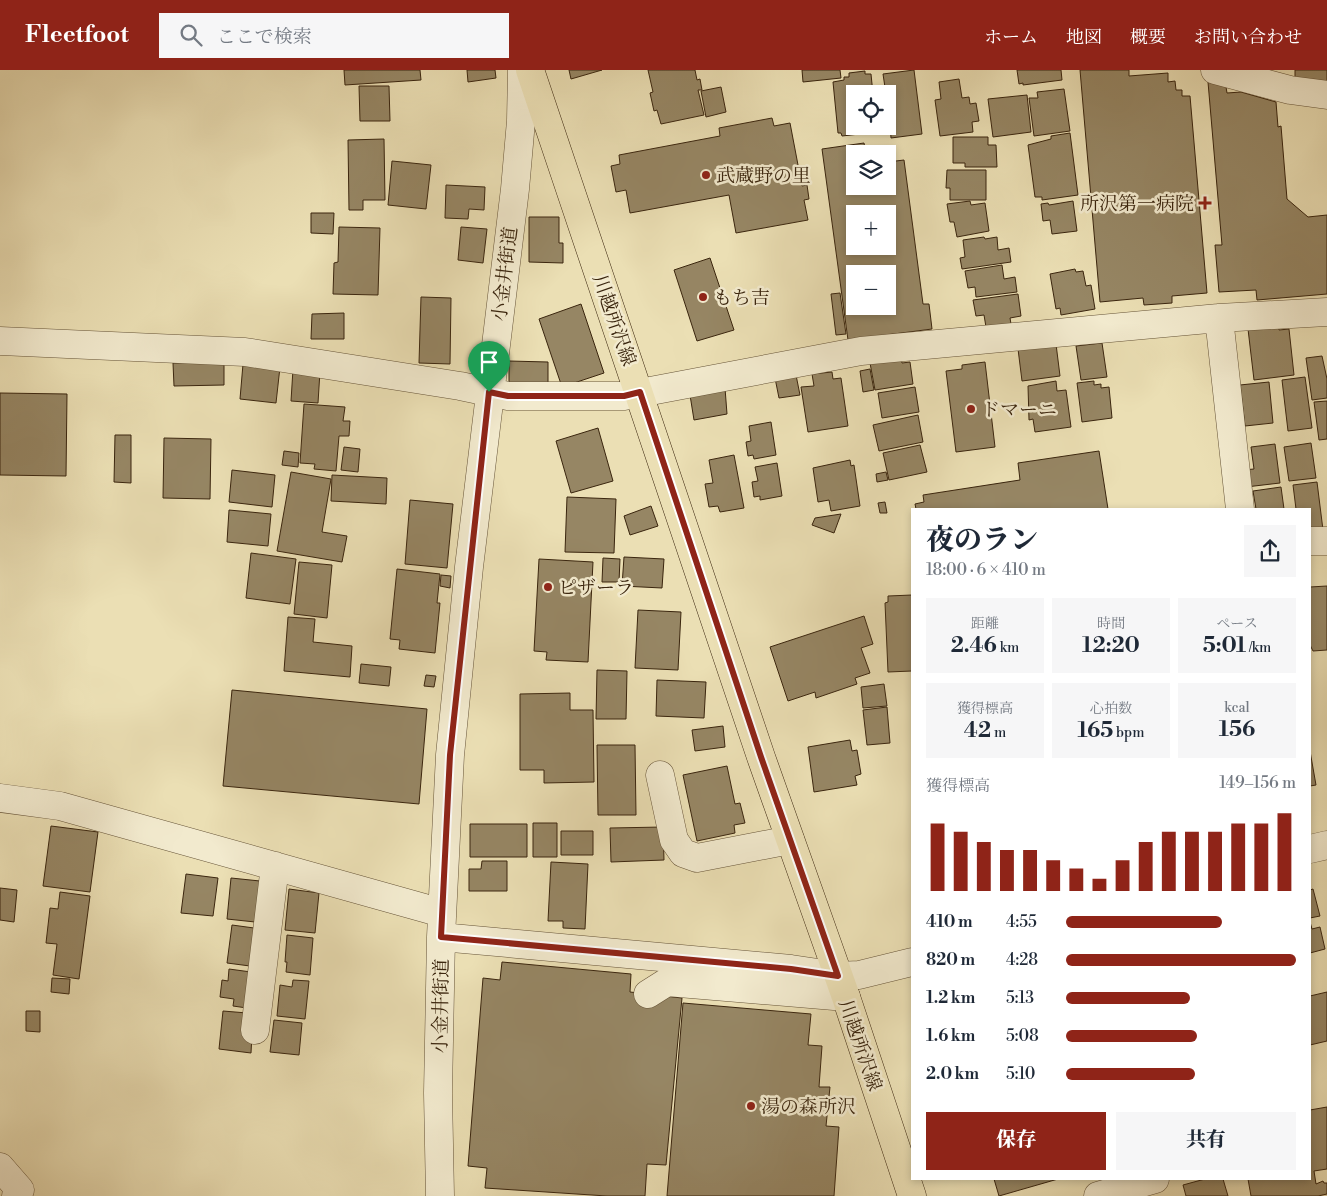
<!DOCTYPE html>
<html lang="ja">
<head>
<meta charset="utf-8">
<style>
  body { margin:0; font-family:"Libre Bodoni","Noto Serif JP",serif; background:#f6f6f7; color:#1f2937; height:100vh; display:flex; flex-direction:column; font-size:19px; white-space:nowrap }
  * { box-sizing:border-box; margin:0 }
  p { font-size:16px; color:#747a83 }
  .icon { flex:none; width:28px; height:28px; fill:none; stroke:currentColor; stroke-width:2; stroke-linecap:round; stroke-linejoin:round }
  .map { position:relative; flex:1; overflow:hidden }
  .drawer { position:absolute; left:911px; top:438px; width:400px; height:672px; display:flex; flex-direction:column; background:#fff; border-radius:0px; box-shadow:0 2px 8px #0003 }
  .drawer>* { flex:none }
  .tools { position:absolute; left:846px; top:15px; display:grid; gap:10px }
  .tools a { display:grid; place-items:center; width:50px; height:50px; border-radius:0px; background:#fff; box-shadow:0 2px 8px #0003; font-size:25px }
  .pin { position:absolute; display:grid; place-items:center; width:42px; height:42px; color:#fff; margin:-51px -21px; border-radius:50% 50% 50% 0; rotate:-45deg; box-shadow:0 0 5px #0007 }
  .pin .icon { rotate:45deg }
  .round { display:grid; place-items:center; flex:none; width:52px; height:52px; border-radius:0px; background:#f6f6f7 }
  .overview { display:flex; align-items:center; justify-content:space-between; height:85px; padding:0 15px }
  h1 { font-size:28px; font-weight:800; line-height:38px }
  .figures { display:grid; grid-template-columns:repeat(3,1fr); gap:8px; height:85px; padding:5px 15px }
  .figures div { display:grid; align-content:center; border-radius:0px; background:#f6f6f7; text-align:center }
  .figures b { font-size:21px; font-weight:800 }
  .figures small { font-size:14px; font-weight:400 }
  .figures p { font-size:14px }
  .chart { height:140px; padding:10px 15px }
  .chart p { display:flex; justify-content:space-between }
  .chart svg { width:100%; height:90px; margin-top:5px; stroke:#8f2418; stroke-width:6 }
  .primary-button { display:flex; gap:10px; margin-top:auto; padding:10px 15px }
  .primary-button a { flex:1; height:58px; border-radius:0px; background:#8f2418; color:#fff; font-size:20px; font-weight:800; line-height:58px; text-align:center }
  .primary-button a+a { background:#f6f6f7; color:#1f2937 }
  ul { padding:0 15px; list-style:none; font-size:16px }
  li { display:grid; grid-template-columns:80px 60px 1fr; align-items:center; height:38px }
  li i { height:12px; border-radius:6px; background:#8f2418 }
  header { display:flex; align-items:center; gap:30px; box-sizing:border-box; height:70px; padding:0 25px; background:#8f2418; color:#fff }
  header strong { font-size:24px }
  nav { display:flex; gap:28px; margin-inline-start:auto; font-size:18px }
  .search { width:350px; height:45px; background:#f6f6f7; display:flex; align-items:center; gap:12px; box-sizing:border-box; padding:0 18px; border-radius:0px; color:#747a83; font-size:19px }
  .map>svg:first-child { display:block }
  .building { fill:#968664; stroke:#3a250e; fill-rule:evenodd }
  .lines { fill:none; stroke-linecap:round; stroke-linejoin:round }
  .minor-casing { stroke:#665438; stroke-width:29 }
  .major-casing { stroke:#3a250e; stroke-width:29 }
  .minor { stroke:#f2eace; stroke-width:28 }
  .major { stroke:#ebdfb4; stroke-width:28 }
  .route-casing { stroke:#fff; stroke-width:10 }
  .route { stroke:#8f2418; stroke-width:6 }
  .poi-dot { fill:#8f2418; stroke:#f2eace; stroke-width:2 }
  .labels { text-anchor:middle; stroke-width:5; stroke-linejoin:round; paint-order:stroke }
  .poi-label { font-size:19px; fill:#3a250e; stroke:#f2eace; text-anchor:start }
  .street-label { font-size:19px; fill:#3a250e; stroke:#f2eace }
</style>
</head>
<body>
<header>
<strong>Fleetfoot</strong>
<div class="search"><svg class="icon" aria-label="search" viewBox="0 0 24 24"><circle cx="10" cy="10" r="6"/><path d="M15 15l6 6"/></svg>ここで検索</div>
<nav><a>ホーム</a><a>地図</a><a>概要</a><a>お問い合わせ</a></nav>
</header>
<div class="map">
<svg width="1327" height="1126" viewBox="0 0 1327 1126">
  <rect width="100%" height="100%" fill="#ebdfb4"/>
  <filter id="stains"><feTurbulence type="fractalNoise" baseFrequency=".004" numOctaves="4"/><feColorMatrix values="0 0 0 0 .2 0 0 0 0 .09 0 0 0 0 .02 0 0 0 .5 -.17"/></filter>
  <radialGradient id="worn" r=".72"><stop offset=".6" stop-color="#630" stop-opacity="0"/><stop offset="1" stop-color="#630" stop-opacity=".3"/></radialGradient>
  <path class="building" d="M 344,0 L 420,0 L 421,10 L 345,15 Z
    M 467,0 L 495,0 L 496,8 L 468,12 Z
    M 569,0 L 602,0 L 571,9 Z
    M 648,0 L 695,0 L 697,10 L 700,9 L 702,20 L 698,20 L 704,45 L 661,54 L 657,40 L 654,41 L 650,23 L 653,22 Z
    M 802,0 L 840,0 L 841,8 L 803,12 Z
    M 914,0 L 922,64 L 891,68 L 888,24 L 886,24 L 883,4 Z
    M 1017,0 L 1061,0 L 1062,10 L 1023,15 L 1023,13 L 1019,14 Z
    M 1080,0 L 1129,0 L 1129,6 L 1168,3 L 1168,12 L 1175,11 L 1176,20 L 1182,20 L 1182,26 L 1190,26 L 1207,223 L 1172,226 L 1172,233 L 1144,235 L 1143,228 L 1100,232 Z
    M 1295,0 L 1327,0 L 1327,11 L 1295,8 Z
    M 865,1 L 865,4 L 871,4 L 873,24 L 855,24 L 855,56 L 877,56 L 877,62 L 842,66 L 841,63 L 838,63 L 833,12 L 844,10 L 844,7 L 849,7 L 849,3 Z
    M 959,9 L 962,28 L 969,27 L 970,34 L 976,33 L 979,51 L 972,52 L 973,62 L 940,66 L 935,30 L 941,29 L 939,12 Z
    M 1208,12 L 1226,17 L 1227,23 L 1241,22 L 1276,32 L 1278,57 L 1281,56 L 1287,129 L 1308,147 L 1327,145 L 1327,224 L 1257,230 L 1256,220 L 1219,222 L 1215,175 L 1222,175 Z
    M 359,16 L 389,16 L 390,51 L 360,51 Z
    M 721,17 L 726,42 L 706,47 L 701,21 Z
    M 1064,19 L 1070,61 L 1034,66 L 1029,28 L 1038,28 L 1037,22 Z
    M 1027,25 L 1031,62 L 993,67 L 988,29 Z
    M 772,48 L 774,56 L 790,53 L 802,116 L 807,115 L 809,129 L 804,130 L 808,150 L 736,163 L 729,125 L 630,143 L 626,120 L 616,122 L 611,96 L 620,94 L 619,85 L 720,66 L 719,58 Z
    M 1070,63 L 1078,125 L 1042,130 L 1042,127 L 1035,127 L 1028,75 L 1051,69 L 1051,66 Z
    M 953,67 L 988,67 L 988,75 L 996,75 L 997,97 L 965,97 L 965,93 L 953,93 Z
    M 384,69 L 385,130 L 363,130 L 363,140 L 349,140 L 348,70 Z
    M 864,73 L 866,84 L 855,84 L 855,116 L 888,116 L 888,92 L 904,90 L 923,234 L 929,234 L 932,259 L 848,270 L 822,79 ZM 855,144 L 888,144 L 888,176 L 855,176 ZM 855,204 L 888,204 L 888,236 L 855,236 Z
    M 392,91 L 431,95 L 426,139 L 388,135 Z
    M 947,100 L 986,100 L 986,130 L 950,130 L 950,118 L 946,118 Z
    M 446,115 L 485,117 L 484,140 L 469,139 L 468,149 L 445,148 Z
    M 970,131 L 971,135 L 985,133 L 989,161 L 957,167 L 954,152 L 950,152 L 947,134 Z
    M 1073,131 L 1077,161 L 1052,164 L 1050,150 L 1043,151 L 1041,134 L 1048,133 L 1049,135 Z
    M 311,143 L 334,143 L 333,164 L 311,163 Z
    M 529,147 L 559,147 L 559,173 L 563,173 L 563,193 L 529,192 Z
    M 339,157 L 380,158 L 378,225 L 333,224 L 334,193 L 338,192 Z
    M 461,157 L 487,159 L 483,193 L 458,190 Z
    M 984,167 L 985,169 L 997,167 L 998,180 L 1009,178 L 1011,192 L 962,199 L 960,188 L 965,187 L 963,170 Z
    M 710,188 L 734,260 L 697,271 L 674,200 Z
    M 1002,195 L 1004,209 L 1015,207 L 1017,222 L 976,227 L 975,217 L 968,218 L 965,201 Z
    M 1075,199 L 1076,202 L 1083,201 L 1086,216 L 1091,215 L 1095,239 L 1061,245 L 1060,238 L 1056,239 L 1050,204 Z
    M 840,223 L 846,264 L 836,265 L 831,224 Z
    M 1018,224 L 1021,246 L 1010,248 L 1011,254 L 986,257 L 984,245 L 976,246 L 973,230 Z
    M 421,227 L 451,228 L 450,294 L 419,293 Z
    M 581,234 L 604,303 L 562,317 L 539,249 Z
    M 344,243 L 344,269 L 311,269 L 312,244 Z
    M 1279,256 L 1279,260 L 1289,259 L 1294,305 L 1254,310 L 1248,259 Z
    M 1102,273 L 1107,307 L 1081,310 L 1076,276 Z
    M 1056,274 L 1060,306 L 1022,311 L 1018,279 Z
    M 1322,286 L 1327,309 L 1327,328 L 1312,330 L 1306,288 Z
    M 901,288 L 902,293 L 910,292 L 913,314 L 875,320 L 870,293 Z
    M 509,291 L 548,292 L 548,320 L 509,319 Z
    M 224,292 L 224,315 L 174,316 L 173,293 Z
    M 985,292 L 995,377 L 956,382 L 946,301 L 962,299 L 962,295 Z
    M 243,294 L 280,297 L 276,333 L 240,329 Z
    M 293,299 L 320,301 L 318,333 L 291,331 Z
    M 870,299 L 874,320 L 863,322 L 860,301 Z
    M 832,302 L 833,309 L 841,308 L 848,356 L 808,362 L 801,317 L 814,316 L 812,304 Z
    M 796,305 L 800,325 L 779,328 L 775,308 Z
    M 1305,307 L 1312,358 L 1288,361 L 1282,310 Z
    M 1056,311 L 1057,321 L 1066,320 L 1071,357 L 1035,362 L 1033,349 L 1029,350 L 1028,316 Z
    M 1094,311 L 1094,315 L 1101,314 L 1101,318 L 1109,317 L 1112,348 L 1082,352 L 1077,313 Z
    M 1269,312 L 1273,353 L 1245,356 L 1240,315 Z
    M 915,317 L 919,342 L 882,348 L 878,323 Z
    M 725,318 L 727,344 L 694,350 L 690,325 Z
    M 0,323 L 67,324 L 66,406 L 0,405 Z
    M 1327,331 L 1327,369 L 1319,370 L 1314,332 Z
    M 304,334 L 345,337 L 343,351 L 350,351 L 349,366 L 339,366 L 336,401 L 314,399 L 315,394 L 300,393 Z
    M 918,345 L 923,372 L 879,381 L 873,355 Z
    M 771,352 L 776,385 L 754,389 L 753,385 L 748,386 L 746,372 L 751,371 L 749,356 Z
    M 598,358 L 613,411 L 571,423 L 556,371 Z
    M 115,365 L 131,365 L 131,413 L 114,412 Z
    M 164,368 L 211,369 L 210,429 L 163,428 Z
    M 1311,373 L 1316,408 L 1289,411 L 1284,377 Z
    M 1275,374 L 1280,413 L 1246,417 L 1243,400 L 1254,399 L 1251,377 Z
    M 920,375 L 927,402 L 889,410 L 883,383 Z
    M 344,377 L 360,379 L 358,402 L 341,400 Z
    M 284,381 L 299,383 L 298,397 L 282,395 Z
    M 1099,381 L 1108,439 L 916,439 L 915,434 L 924,432 L 923,425 L 1020,410 L 1018,393 Z
    M 734,385 L 744,438 L 720,442 L 718,436 L 709,437 L 705,414 L 713,413 L 709,390 Z
    M 850,390 L 851,396 L 854,395 L 860,436 L 831,441 L 829,430 L 818,432 L 813,398 Z
    M 777,393 L 782,426 L 760,430 L 760,426 L 754,427 L 752,412 L 758,411 L 755,397 Z
    M 232,400 L 275,405 L 272,437 L 229,432 Z
    M 291,402 L 331,409 L 322,462 L 347,466 L 342,492 L 277,481 Z
    M 886,402 L 888,410 L 877,412 L 876,404 Z
    M 332,405 L 387,408 L 386,434 L 331,431 Z
    M 1317,412 L 1323,460 L 1310,461 L 1310,439 L 1296,439 L 1293,415 Z
    M 1281,417 L 1284,439 L 1256,439 L 1253,421 Z
    M 567,427 L 616,429 L 614,483 L 565,482 Z
    M 410,430 L 453,434 L 447,498 L 405,494 Z
    M 885,432 L 887,443 L 880,443 L 878,433 Z
    M 651,436 L 658,456 L 630,465 L 624,446 Z
    M 229,440 L 271,444 L 268,476 L 227,472 Z
    M 841,444 L 834,463 L 812,455 L 815,448 Z
    M 251,483 L 296,489 L 290,534 L 246,528 Z
    M 624,487 L 664,489 L 662,518 L 622,516 Z
    M 603,488 L 620,489 L 619,512 L 602,512 Z
    M 539,489 L 593,492 L 588,592 L 546,590 L 547,582 L 534,581 Z
    M 299,492 L 332,495 L 327,548 L 294,544 Z
    M 397,499 L 440,504 L 437,533 L 440,533 L 435,583 L 399,579 L 400,570 L 390,569 Z
    M 441,505 L 451,506 L 450,518 L 440,516 Z
    M 1327,516 L 1327,580 L 1313,581 L 1310,575 L 1310,517 Z
    M 912,525 L 912,601 L 888,602 L 885,533 L 888,532 L 888,526 Z
    M 638,540 L 681,542 L 678,600 L 635,598 Z
    M 864,546 L 873,574 L 861,578 L 870,603 L 855,608 L 857,614 L 816,628 L 815,622 L 788,631 L 770,577 Z
    M 288,547 L 315,549 L 313,572 L 352,576 L 350,607 L 284,601 Z
    M 361,594 L 391,597 L 389,616 L 359,613 Z
    M 597,600 L 627,601 L 626,649 L 596,649 Z
    M 426,605 L 436,606 L 434,617 L 424,616 Z
    M 657,610 L 706,612 L 704,648 L 656,646 Z
    M 884,614 L 887,636 L 863,638 L 861,617 Z
    M 232,620 L 427,639 L 419,734 L 223,716 Z
    M 570,623 L 570,640 L 593,640 L 594,712 L 544,713 L 544,700 L 520,700 L 520,624 Z
    M 887,637 L 890,673 L 867,675 L 863,640 Z
    M 723,656 L 725,677 L 695,681 L 692,660 Z
    M 850,670 L 852,681 L 857,680 L 861,704 L 855,706 L 857,715 L 814,722 L 808,677 Z
    M 597,675 L 635,675 L 636,745 L 598,745 Z
    M 1310,681 L 1316,715 L 1310,716 Z
    M 727,696 L 735,734 L 740,733 L 745,753 L 734,755 L 735,763 L 697,771 L 683,705 Z
    M 533,753 L 557,753 L 557,787 L 533,787 Z
    M 470,754 L 527,754 L 527,787 L 470,787 Z
    M 51,756 L 98,762 L 90,822 L 43,816 Z
    M 663,757 L 664,790 L 611,792 L 610,758 Z
    M 561,761 L 593,761 L 593,785 L 561,785 Z
    M 482,791 L 507,791 L 507,821 L 469,821 L 469,799 L 481,799 Z
    M 551,792 L 588,794 L 585,859 L 563,858 L 563,851 L 548,851 Z
    M 186,804 L 218,808 L 213,846 L 181,843 Z
    M 231,808 L 260,811 L 255,852 L 227,849 Z
    M 0,818 L 17,820 L 14,852 L 0,850 Z
    M 289,819 L 319,823 L 315,863 L 285,860 Z
    M 1313,819 L 1320,846 L 1310,848 L 1310,820 Z
    M 60,822 L 90,826 L 79,909 L 53,905 L 57,874 L 46,873 L 50,838 L 58,839 Z
    M 1310,852 L 1312,859 L 1320,857 L 1325,879 L 1310,883 Z
    M 232,855 L 254,858 L 250,896 L 227,893 Z
    M 287,865 L 313,868 L 310,905 L 286,902 L 287,892 L 285,892 Z
    M 502,892 L 631,904 L 630,922 L 682,928 L 666,1095 L 647,1094 L 645,1126 L 607,1126 L 485,1118 L 487,1098 L 468,1096 L 483,908 L 500,910 Z
    M 229,899 L 251,902 L 247,938 L 233,936 L 234,929 L 220,927 L 222,910 L 228,911 Z
    M 52,908 L 70,909 L 69,924 L 51,922 Z
    M 293,910 L 309,911 L 305,949 L 277,946 L 280,915 L 292,917 Z
    M 1327,922 L 1327,971 L 1310,975 L 1310,926 Z
    M 683,933 L 811,944 L 808,975 L 822,976 L 819,1017 L 830,1017 L 826,1056 L 839,1057 L 834,1126 L 667,1126 Z
    M 26,941 L 40,941 L 40,962 L 26,961 Z
    M 223,941 L 247,943 L 252,964 L 251,983 L 219,979 Z
    M 274,950 L 302,953 L 299,985 L 270,982 Z
    M 1327,1037 L 1327,1099 L 1314,1101 L 1316,1114 L 1323,1111 L 1324,1113 L 1327,1113 L 1327,1124 L 1318,1126 L 1251,1126 L 1248,1109 L 1310,1109 L 1310,1040 Z
    M 994,1109 L 1058,1109 L 999,1126 Z
    M 1205,1109 L 1223,1109 L 1228,1126 L 1186,1126 L 1183,1115 Z"/>
  <g class="lines">
    <g class="minor-casing">
      <path id="minor" d="M 1215,0 L 1290,20 L 1327,25
        M 1219,248 L 1240,439
        M 0,271 L 245,282 L 460,316 L 508,326 L 624,326 L 861,281 L 1219,248 L 1327,242
        M 1310,471 L 1327,471
        M 660,705 L 674,770 L 683,783 L 697,788 L 790,770
        M 0,728 L 60,736 L 442,843
        M 1310,779 L 1327,775
        M 441,867 L 791,899 L 838,906 L 859,905 L 912,892
        M 648,924 L 667,912 L 846,927
        M 255,960 L 275,796
        M 0,1097 L 20,1120 L 16,1126
        M 440,1126 L 438,1023 L 441,867 L 450,685 L 469,497 L 515,119 L 521,51 L 522,0
        M 1098,1126 L 1155,1109"/>
    </g>
    <g class="major-casing">
      <path id="major" d="M 530,0 L 761,687 L 846,927 L 912,1126"/>
    </g>
    <use href="#minor" class="minor"/>
    <use href="#major" class="major"/>
  </g>
  <g class="lines">
    <g class="route-casing">
      <path id="route" d="M 489,322 L 508,326 L 624,326 L 640,322 L 761,687 L 838,906 L 791,899 L 441,867 L 450,685 Z"/>
    </g>
    <use href="#route" class="route"/>
  </g>
  <g class="poi-dot">
    <circle cx="706" cy="105" r="5"/>
    <path d="M1202.5 125.5h5v5h5v5h-5v5h-5v-5h-5v-5h5z"/>
    <circle cx="703" cy="227" r="5"/>
    <circle cx="971" cy="339" r="5"/>
    <circle cx="548" cy="517" r="5"/>
    <circle cx="751" cy="1036" r="5"/>
  </g>
  <g class="labels">
    <g class="poi-label">
      <text x="716" y="112">武蔵野の里</text>
      <text x="1194" y="140" text-anchor="end">所沢第一病院</text>
      <text x="713" y="234">もち吉</text>
      <text x="981" y="346">ドマーニ</text>
      <text x="558" y="524">ピザーラ</text>
      <text x="761" y="1043">湯の森所沢</text>
    </g>
    <g class="street-label">
      <text transform="translate(504 204) rotate(-83)" y="7">小金井街道</text>
      <text transform="translate(615 250) rotate(71)" y="7">川越所沢線</text>
      <text transform="translate(440 936) rotate(-89)" y="7">小金井街道</text>
      <text transform="translate(861 975) rotate(71)" y="7">川越所沢線</text>
    </g>
  </g>
  <rect width="100%" height="100%" filter="url(#stains)"/>
  <rect width="100%" height="100%" fill="url(#worn)"/>
</svg>
<div class="tools">
<a><svg class="icon" aria-label="locate" viewBox="0 0 24 24"><circle cx="12" cy="12" r="6"/><path d="M12 2v4M12 18v4M2 12h4M18 12h4"/></svg></a>
<a><svg class="icon" aria-label="layers" viewBox="0 0 24 24"><path d="M12 4l9 5-9 5-9-5zM3 14l9 5 9-5"/></svg></a>
<a>+</a>
<a>−</a>
</div>
<div class="pin" style="left:489px;top:322px;background:#1e9e55"><svg class="icon" aria-label="arrive" viewBox="0 0 24 24"><path d="M6 21V4h12l-3 4 3 4H6"/></svg></div>
<section class="drawer">
<div class="overview"><div><h1>夜のラン</h1><p>18:00 · 6 × 410 m</p></div><a class="round"><svg class="icon" aria-label="share" viewBox="0 0 24 24"><path d="M12 15V3M7 8l5-5 5 5M5 13v7h14v-7"/></svg></a></div>
<div class="figures">
<div><p>距離</p><b>2.46<small> km</small></b></div>
<div><p>時間</p><b>12:20</b></div>
<div><p>ペース</p><b>5:01<small> /km</small></b></div>
</div>
<div class="figures">
<div><p>獲得標高</p><b>42<small> m</small></b></div>
<div><p>心拍数</p><b>165<small> bpm</small></b></div>
<div><p>kcal</p><b>156</b></div>
</div>
<div class="chart"><p><span>獲得標高</span>149–156 m</p>
<svg viewBox="0 0 160 44" preserveAspectRatio="none"><path d="M5 44V11M15 44V15M25 44V20M35 44V24M45 44V24M55 44V29M65 44V33M75 44V38M85 44V29M95 44V20M105 44V15M115 44V15M125 44V15M135 44V11M145 44V11M155 44V6"/></svg>
</div>
<ul>
<li><b>410 m</b>4:55<i style="width:68%"></i></li>
<li><b>820 m</b>4:28<i style="width:100%"></i></li>
<li><b>1.2 km</b>5:13<i style="width:54%"></i></li>
<li><b>1.6 km</b>5:08<i style="width:57%"></i></li>
<li><b>2.0 km</b>5:10<i style="width:56%"></i></li>
</ul>
<div class="primary-button"><a>保存</a><a>共有</a></div>
</section>
</div>
</body>
</html>
